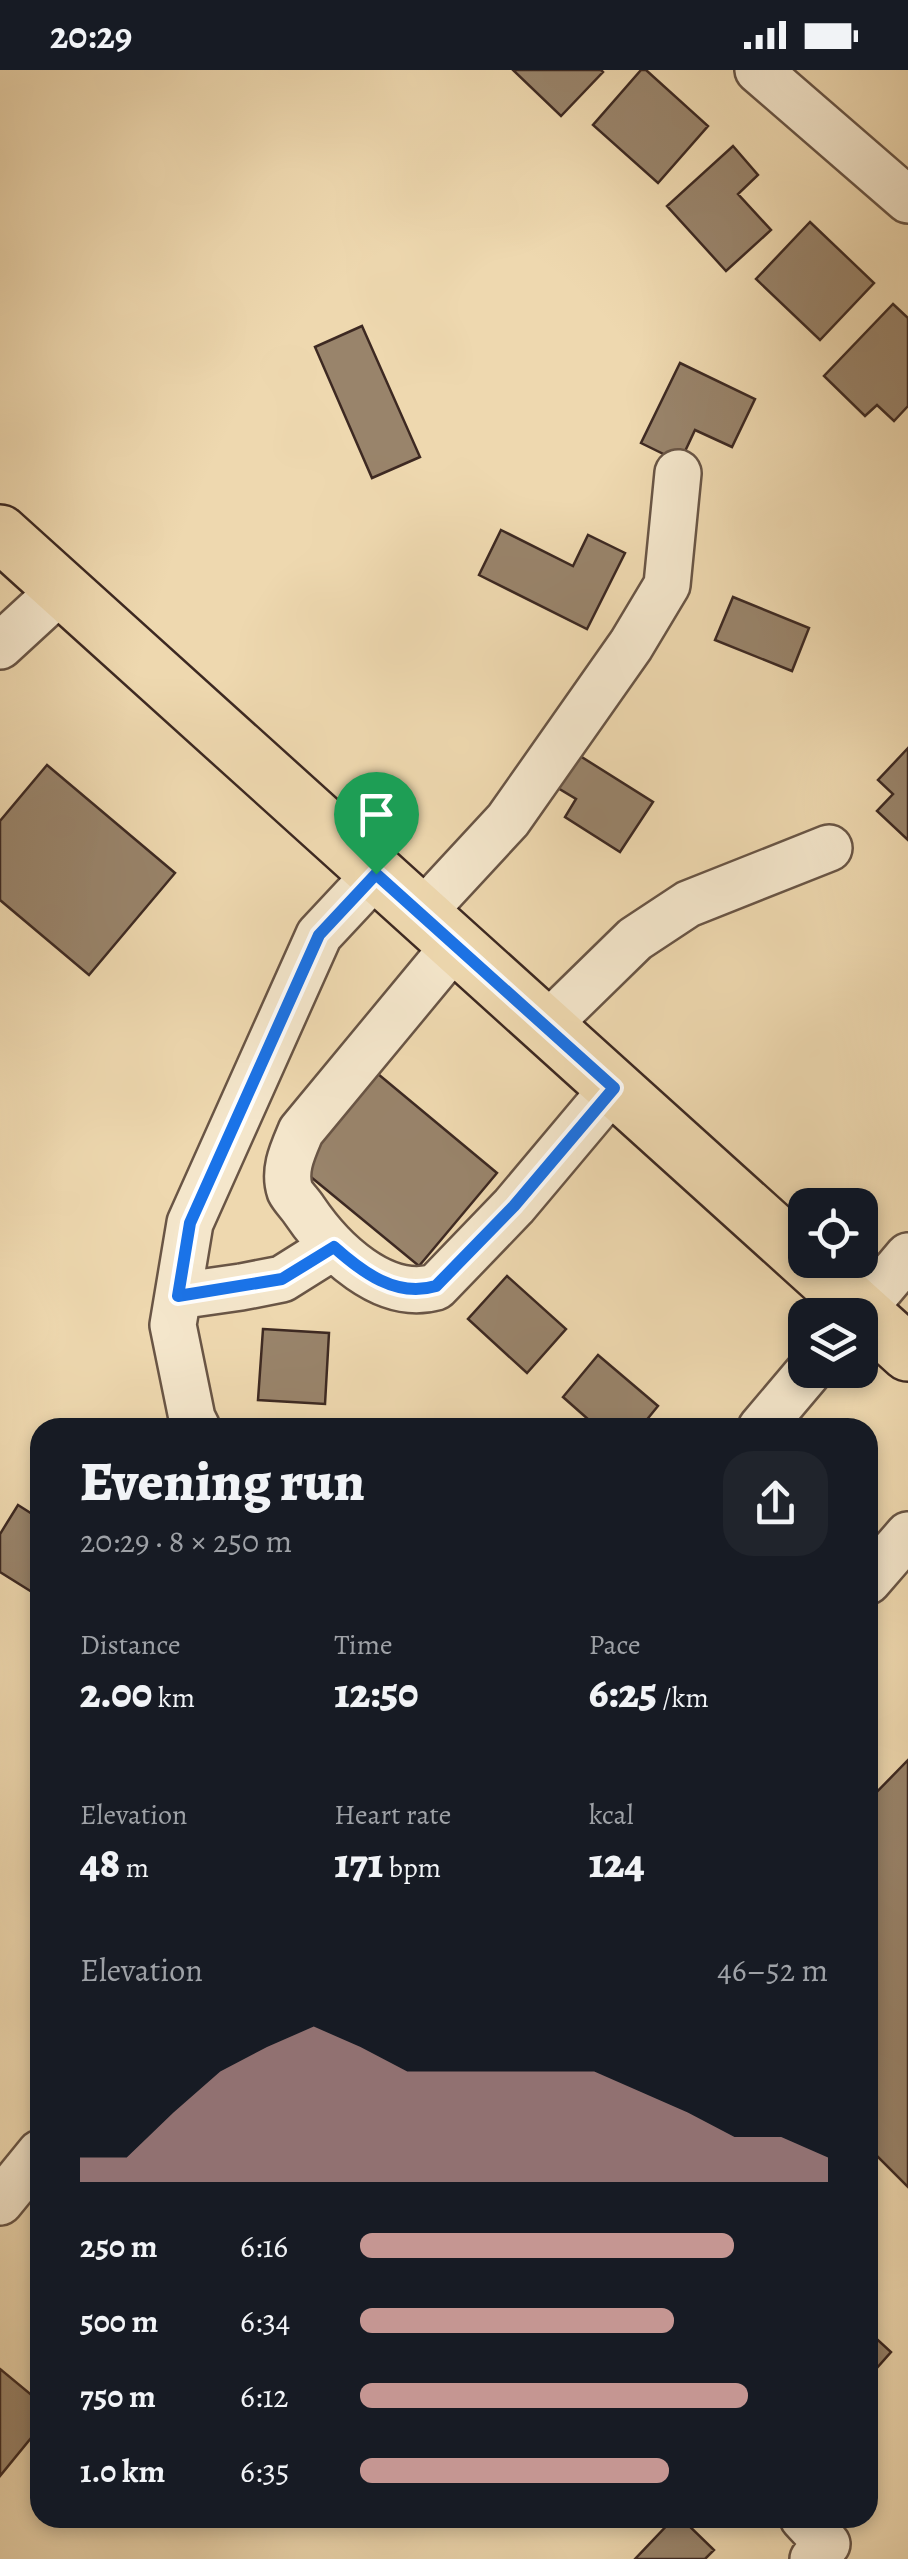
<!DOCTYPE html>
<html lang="en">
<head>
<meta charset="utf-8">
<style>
  body { margin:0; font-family:Alegreya,serif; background:#20242c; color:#f1f3f6; height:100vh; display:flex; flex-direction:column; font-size:38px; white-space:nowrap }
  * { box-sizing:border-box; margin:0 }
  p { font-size:32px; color:#9ea1a6 }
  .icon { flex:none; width:55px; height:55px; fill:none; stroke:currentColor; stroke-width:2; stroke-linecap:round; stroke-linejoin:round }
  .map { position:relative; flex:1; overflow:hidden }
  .details { position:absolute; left:30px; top:1348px; width:848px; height:1110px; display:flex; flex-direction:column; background:#171b24; border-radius:30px; box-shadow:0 5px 15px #0003 }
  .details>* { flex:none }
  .buttons { position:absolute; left:788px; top:1118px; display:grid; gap:20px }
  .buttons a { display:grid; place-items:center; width:90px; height:90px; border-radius:20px; background:#171b24; box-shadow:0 5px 15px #0003; font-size:50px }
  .pin { position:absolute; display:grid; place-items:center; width:85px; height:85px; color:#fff; margin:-102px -42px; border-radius:50% 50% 50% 0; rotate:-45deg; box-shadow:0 0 10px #0007 }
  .pin .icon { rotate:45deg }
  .round { display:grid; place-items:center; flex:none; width:105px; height:105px; border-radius:30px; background:#20242c }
  .head { display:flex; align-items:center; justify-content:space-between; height:170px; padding:0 50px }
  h1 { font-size:55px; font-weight:800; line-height:75px }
  .figures { display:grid; grid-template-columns:repeat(3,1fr); gap:15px; height:170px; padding:10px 50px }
  .figures div { display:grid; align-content:center }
  .figures b { font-size:42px; font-weight:800 }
  .figures small { font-size:28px; font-weight:400 }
  .figures p { font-size:28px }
  .chart { height:280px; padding:20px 50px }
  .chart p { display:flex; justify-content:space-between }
  .chart svg { width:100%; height:180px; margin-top:10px; fill:#c59692; opacity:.7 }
  ul { padding:0 50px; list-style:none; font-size:32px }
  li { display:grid; grid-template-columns:160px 120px 1fr; align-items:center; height:75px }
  li i { height:25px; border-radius:12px; background:#c59692 }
  .status { display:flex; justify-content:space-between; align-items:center; height:70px; padding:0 50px; background:#171b24; direction:ltr }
  .status svg { height:28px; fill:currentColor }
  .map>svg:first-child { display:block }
  .building { fill:#99846b; stroke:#3d2922; stroke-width:2.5 }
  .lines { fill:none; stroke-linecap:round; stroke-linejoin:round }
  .minor-casing { stroke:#695545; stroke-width:50 }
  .major-casing { stroke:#3d2922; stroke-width:60 }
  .minor { stroke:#f4e6cb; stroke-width:45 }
  .major { stroke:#eed8af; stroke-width:55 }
  .route-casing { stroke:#fff; stroke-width:20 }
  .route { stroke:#1a73e8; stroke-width:12 }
</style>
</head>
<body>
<div class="status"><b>20:29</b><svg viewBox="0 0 49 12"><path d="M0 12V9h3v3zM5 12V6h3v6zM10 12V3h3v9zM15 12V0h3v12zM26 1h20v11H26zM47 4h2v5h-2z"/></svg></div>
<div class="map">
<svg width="908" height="2489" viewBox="0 0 908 2489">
  <rect width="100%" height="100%" fill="#eed8af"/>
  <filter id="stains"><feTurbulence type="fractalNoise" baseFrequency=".002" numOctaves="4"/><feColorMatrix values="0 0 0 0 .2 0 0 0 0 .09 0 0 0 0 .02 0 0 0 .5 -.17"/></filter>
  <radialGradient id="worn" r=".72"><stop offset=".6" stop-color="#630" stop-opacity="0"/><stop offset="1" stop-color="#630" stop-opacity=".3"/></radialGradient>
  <path class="building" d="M 513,0 L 601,0 L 603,2 L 561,46 Z
    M 641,0 L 646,0 L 708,56 L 658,113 L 593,55 Z
    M 733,76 L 758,105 L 738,124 L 771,160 L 726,201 L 667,136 Z
    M 810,152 L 874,213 L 820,270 L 756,209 Z
    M 893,234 L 908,248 L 908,336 L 894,351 L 877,335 L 865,346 L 824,306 Z
    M 362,256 L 420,387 L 372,408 L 315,277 Z
    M 680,293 L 755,329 L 732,377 L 695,360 L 680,392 L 641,373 Z
    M 501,460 L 573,496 L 588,465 L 625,483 L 587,559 L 479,505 Z
    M 733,527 L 809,558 L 792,601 L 715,570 Z
    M 908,678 L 908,770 L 877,741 L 893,724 L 878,710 Z
    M 569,679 L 653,732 L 620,782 L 565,747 L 576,729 L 548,712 Z
    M 47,695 L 175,803 L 89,905 L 0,830 L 0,751 Z
    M 378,1004 L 497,1103 L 419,1196 L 300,1098 Z
    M 507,1206 L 566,1259 L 527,1303 L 468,1249 Z
    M 263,1259 L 329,1263 L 325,1334 L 258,1330 Z
    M 598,1285 L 658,1336 L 640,1358 L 598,1358 L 563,1327 Z
    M 18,1435 L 40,1449 L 40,1527 L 0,1502 L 0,1464 Z
    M 908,1690 L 908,2117 L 868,2077 L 868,1731 Z
    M 868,2261 L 891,2282 L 868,2308 Z
    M 0,2299 L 40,2332 L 40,2357 L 0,2406 Z
    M 674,2448 L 681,2448 L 714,2480 L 705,2489 L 635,2489 Z"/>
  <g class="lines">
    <g class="minor-casing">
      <path id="minor" d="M 758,0 L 908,130
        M 0,576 L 62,519
        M 421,844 L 508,750 L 631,575 L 667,515 L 678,403
        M 455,875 L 301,1061 C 293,1080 283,1100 290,1121 C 293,1127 300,1134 304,1140 C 331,1180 383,1232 436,1217 L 514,1136 L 614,1017
        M 546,956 L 635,869 L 688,834 L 829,778
        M 178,1226 L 241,1217 L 282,1209 L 333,1177
        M 858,1245 L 908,1186
        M 197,1358 L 192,1348 L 173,1255 L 190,1153 L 319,865 L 376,804
        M 761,1358 L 810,1300
        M 868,1511 L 908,1465
        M 0,2132 L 40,2083
        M 803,2448 L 827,2474 L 813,2489"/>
    </g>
    <g class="major-casing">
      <path id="major" d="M 0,463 L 805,1190
        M 805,1190 L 908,1283"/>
    </g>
    <use href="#minor" class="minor"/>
    <use href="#major" class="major"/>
  </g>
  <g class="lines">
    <g class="route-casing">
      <path id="route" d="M 376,804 L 614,1018 L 514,1136 L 436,1216 C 396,1228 362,1202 334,1177 L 282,1209 L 178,1226 L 190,1153 L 319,865 Z"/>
    </g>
    <use href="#route" class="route"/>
  </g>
  <rect width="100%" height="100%" filter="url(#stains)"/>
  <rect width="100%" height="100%" fill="url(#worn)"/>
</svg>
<div class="buttons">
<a><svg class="icon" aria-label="locate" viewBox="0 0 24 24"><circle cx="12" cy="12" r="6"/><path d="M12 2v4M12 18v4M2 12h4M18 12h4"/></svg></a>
<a><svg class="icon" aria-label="layers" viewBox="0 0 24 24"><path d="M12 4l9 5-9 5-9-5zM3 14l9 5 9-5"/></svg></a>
</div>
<div class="pin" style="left:376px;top:804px;background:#1e9e55"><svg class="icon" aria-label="arrive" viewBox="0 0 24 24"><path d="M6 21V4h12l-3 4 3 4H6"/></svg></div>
<section class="details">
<div class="head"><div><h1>Evening run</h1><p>20:29 · 8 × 250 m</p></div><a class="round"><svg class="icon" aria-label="share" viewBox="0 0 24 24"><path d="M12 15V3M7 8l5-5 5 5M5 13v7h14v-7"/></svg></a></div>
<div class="figures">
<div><p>Distance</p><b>2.00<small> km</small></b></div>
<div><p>Time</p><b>12:50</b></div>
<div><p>Pace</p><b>6:25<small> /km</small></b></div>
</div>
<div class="figures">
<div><p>Elevation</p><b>48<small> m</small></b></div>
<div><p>Heart rate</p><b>171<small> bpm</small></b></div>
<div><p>kcal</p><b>124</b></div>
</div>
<div class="chart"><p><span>Elevation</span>46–52 m</p>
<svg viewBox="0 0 160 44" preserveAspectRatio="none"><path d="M0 44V38L10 38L20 27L30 17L40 11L50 6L60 11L70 17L80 17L90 17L100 17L110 17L120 22L130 27L140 33L150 33L160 38V44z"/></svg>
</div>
<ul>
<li><b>250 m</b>6:16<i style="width:80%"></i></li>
<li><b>500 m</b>6:34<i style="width:67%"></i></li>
<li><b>750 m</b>6:12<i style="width:83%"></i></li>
<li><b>1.0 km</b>6:35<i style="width:66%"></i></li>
</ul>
</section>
</div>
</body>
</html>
